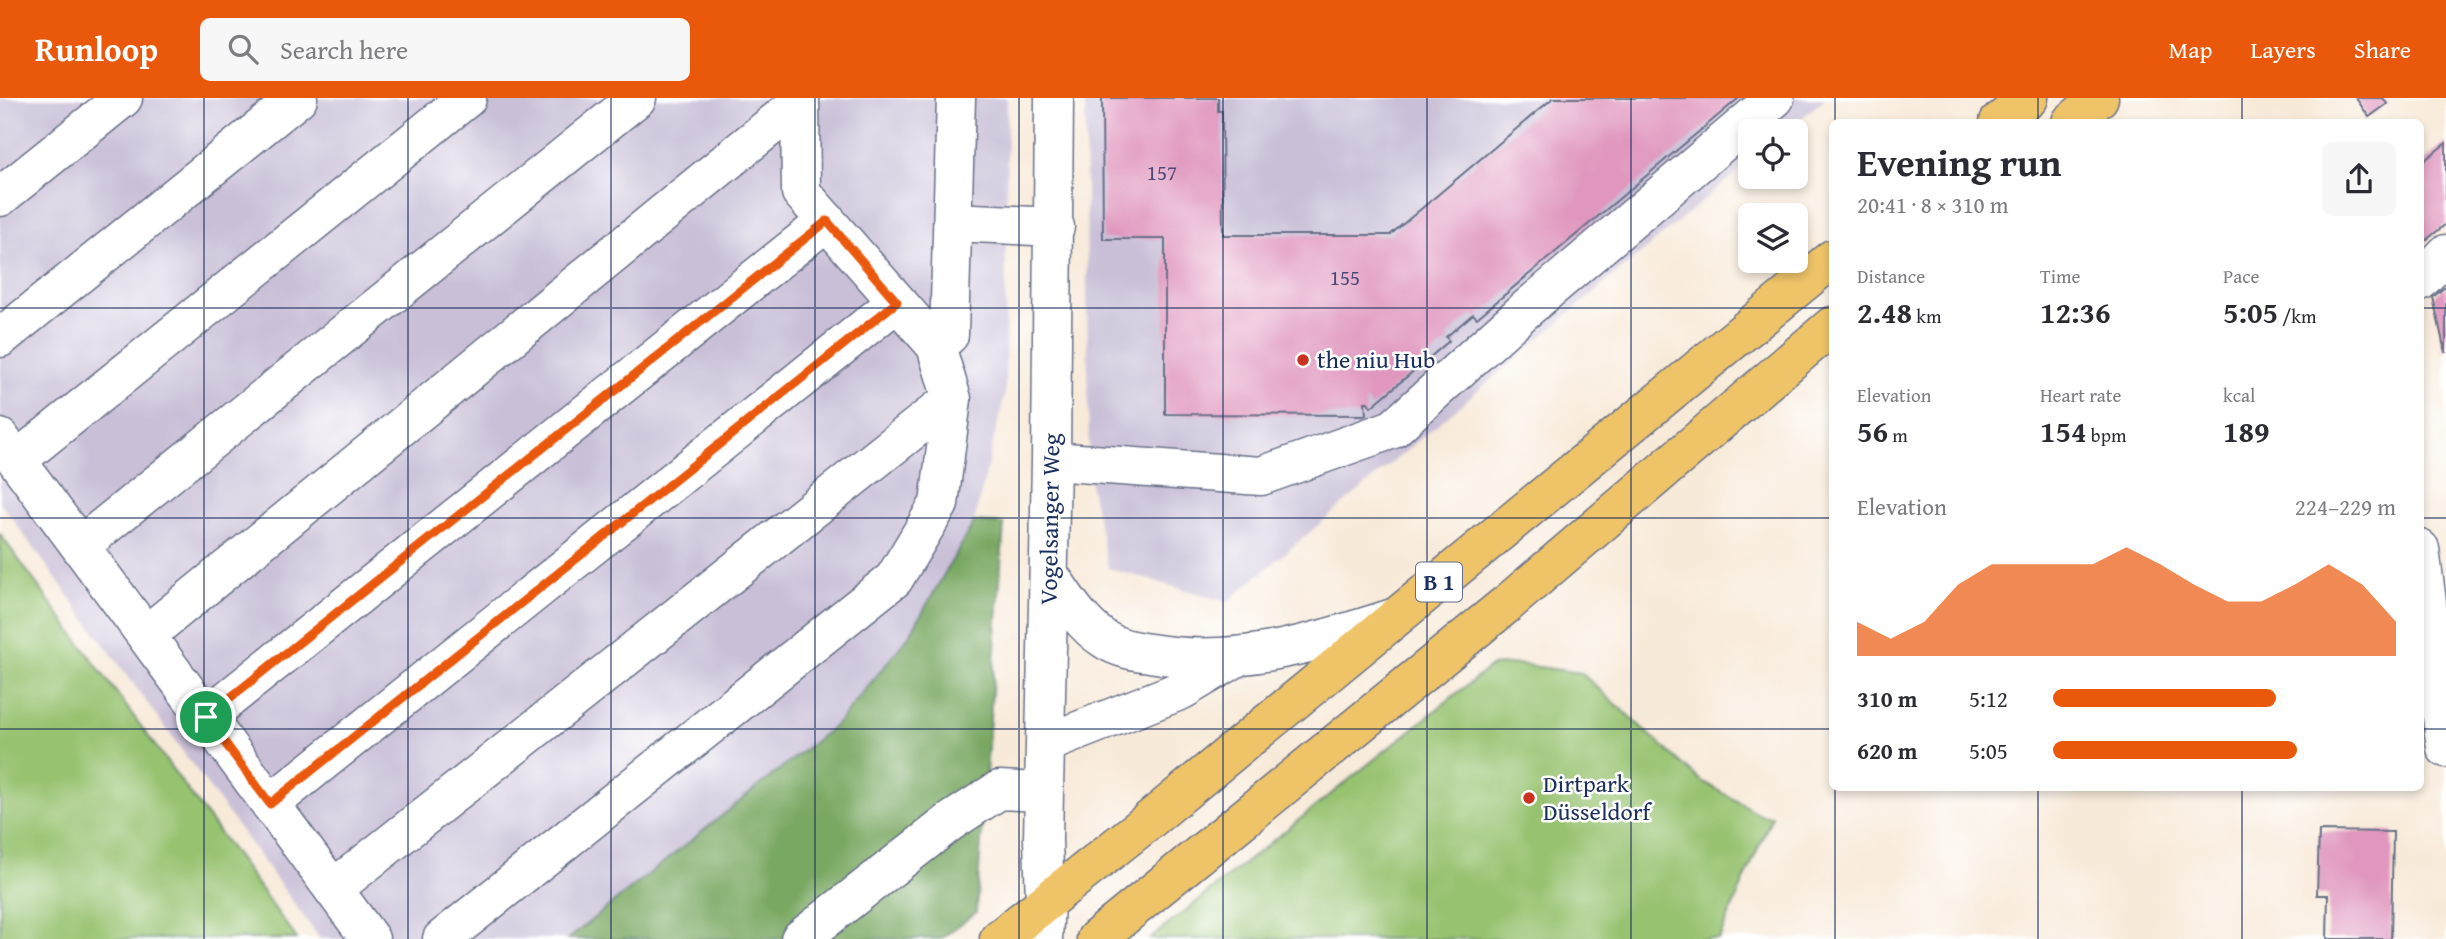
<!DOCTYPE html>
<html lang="en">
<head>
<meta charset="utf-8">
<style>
  body { margin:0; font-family:"Gentium Book Plus",serif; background:#f7f7f7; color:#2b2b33; height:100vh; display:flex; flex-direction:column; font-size:26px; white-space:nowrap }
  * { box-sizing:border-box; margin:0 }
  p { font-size:23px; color:#7c7c81 }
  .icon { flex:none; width:38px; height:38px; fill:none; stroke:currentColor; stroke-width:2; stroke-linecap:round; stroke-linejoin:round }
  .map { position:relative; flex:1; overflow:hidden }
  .details { position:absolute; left:1829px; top:21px; width:595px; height:672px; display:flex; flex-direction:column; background:#fff; border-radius:10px; box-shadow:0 4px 10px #0003 }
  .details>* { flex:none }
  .fabs { position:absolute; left:1738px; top:21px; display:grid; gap:14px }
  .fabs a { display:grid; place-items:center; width:70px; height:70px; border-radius:10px; background:#fff; box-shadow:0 4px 10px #0003; font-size:35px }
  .pin { position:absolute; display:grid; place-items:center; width:60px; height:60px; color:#fff; margin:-30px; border:4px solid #fff; border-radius:50%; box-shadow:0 2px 7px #0007 }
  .round { display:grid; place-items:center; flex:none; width:74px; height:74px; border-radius:10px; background:#f7f7f7 }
  .head { display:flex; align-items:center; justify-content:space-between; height:119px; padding:0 28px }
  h1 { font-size:38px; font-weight:600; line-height:52px }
  .figures { display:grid; grid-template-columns:repeat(3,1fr); gap:10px; height:119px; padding:7px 28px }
  .figures div { display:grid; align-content:center }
  .figures b { font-size:30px; font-weight:600 }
  .figures small { font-size:19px; font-weight:400 }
  .figures p { font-size:19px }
  .chart { height:196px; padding:14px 28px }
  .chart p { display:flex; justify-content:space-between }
  .chart svg { width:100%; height:126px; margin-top:7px; fill:#ea580c; opacity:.7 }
  ul { padding:0 28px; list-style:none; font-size:23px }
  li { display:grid; grid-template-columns:112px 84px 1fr; align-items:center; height:52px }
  li i { height:18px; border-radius:9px; background:#ea580c }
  header { display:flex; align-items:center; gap:42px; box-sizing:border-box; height:98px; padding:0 35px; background:#ea580c; color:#fff }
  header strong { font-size:33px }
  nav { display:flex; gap:38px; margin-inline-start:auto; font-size:24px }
  .search { width:490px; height:63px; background:#f7f7f7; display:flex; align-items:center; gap:18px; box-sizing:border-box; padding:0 24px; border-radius:10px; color:#7c7c81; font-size:26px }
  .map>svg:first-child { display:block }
  .industrial { fill:#c9bfd7 }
  .green { fill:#97c270; stroke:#597867; stroke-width:2 }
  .forest { fill:#79a862; stroke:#4a6c60; stroke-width:2 }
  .building { fill:#e096be }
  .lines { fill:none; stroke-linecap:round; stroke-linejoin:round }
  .minor-casing { stroke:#687089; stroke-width:41 }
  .major-casing { stroke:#687089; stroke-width:41 }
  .minor { stroke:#fff; stroke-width:38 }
  .major { stroke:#efc469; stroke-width:38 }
  .route-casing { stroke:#fff; stroke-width:14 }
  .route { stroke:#ea580c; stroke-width:9 }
  .grid { fill:none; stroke:#1b2f5e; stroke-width:2; stroke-opacity:0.55 }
  .poi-dot { fill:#c8321e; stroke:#fff; stroke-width:2.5 }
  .labels { text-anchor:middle; stroke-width:5; stroke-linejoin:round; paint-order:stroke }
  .number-label { font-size:21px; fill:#4c4976 }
  .shield { fill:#fff; stroke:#5f6d8e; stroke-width:2 }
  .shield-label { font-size:23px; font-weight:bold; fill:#1b2f5e }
  .poi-label { font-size:24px; fill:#1b2f5e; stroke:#fff; text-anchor:start }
  .street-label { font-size:24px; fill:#1b2f5e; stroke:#fff }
</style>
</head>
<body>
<header>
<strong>Runloop</strong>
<div class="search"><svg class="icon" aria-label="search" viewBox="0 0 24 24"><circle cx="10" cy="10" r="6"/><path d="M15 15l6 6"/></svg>Search here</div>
<nav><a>Map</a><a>Layers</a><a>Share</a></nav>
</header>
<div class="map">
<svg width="2446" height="841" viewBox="0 0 2446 841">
  <rect width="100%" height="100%" fill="#fff"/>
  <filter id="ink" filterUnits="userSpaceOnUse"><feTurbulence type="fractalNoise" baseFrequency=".0143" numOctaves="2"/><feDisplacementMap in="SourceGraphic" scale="14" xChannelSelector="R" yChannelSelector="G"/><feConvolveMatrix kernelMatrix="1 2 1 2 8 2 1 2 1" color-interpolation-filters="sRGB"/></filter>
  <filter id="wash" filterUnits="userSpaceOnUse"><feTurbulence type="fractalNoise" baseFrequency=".00686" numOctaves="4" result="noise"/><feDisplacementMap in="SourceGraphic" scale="28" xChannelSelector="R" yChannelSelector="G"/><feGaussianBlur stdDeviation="1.57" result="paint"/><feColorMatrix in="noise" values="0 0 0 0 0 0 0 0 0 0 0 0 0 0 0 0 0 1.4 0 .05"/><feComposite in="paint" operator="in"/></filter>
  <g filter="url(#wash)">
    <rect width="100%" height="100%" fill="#f8ead9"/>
    <path class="industrial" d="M 0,0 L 1007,0 L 1005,295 L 974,424 L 909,538 L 839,624 L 568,841 L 320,841 L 0,404 Z
      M 1085,0 L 1825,0 L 1786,33 L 1750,33 L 1750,63 L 1227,504 L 1108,470 L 1089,380 Z"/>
    <path class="green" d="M 0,436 L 297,841 L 0,841 Z
      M 1517,566 L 1581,575 L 1700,682 L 1763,718 L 1772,718 L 1719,841 L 1150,841 L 1491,568 Z"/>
    <path class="forest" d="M 974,424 L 1004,426 L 976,814 L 941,841 L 568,841 L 839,624 L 909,538 Z"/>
    <g id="blocks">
      <path class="building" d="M 1102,0 L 1218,0 L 1218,13 L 1222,13 L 1223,137 L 1390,137 L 1553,0 L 1739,0 L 1477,220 L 1473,216 L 1446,239 L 1449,243 L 1371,309 L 1368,304 L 1365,304 L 1366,317 L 1165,316 L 1165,141 L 1103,141 Z
        M 2356,0 L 2383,0 L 2387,6 L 2369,19 Z
        M 2446,45 L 2446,126 L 2420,147 L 2420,66 Z
        M 2446,188 L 2446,254 L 2445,254 L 2433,199 Z
        M 2319,733 L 2393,734 L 2391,841 L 2327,841 L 2328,797 L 2317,797 Z"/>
    </g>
  </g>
  <g filter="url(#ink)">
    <use href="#blocks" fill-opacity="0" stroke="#687089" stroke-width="2"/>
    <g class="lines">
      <g class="minor-casing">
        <path id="minor" d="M 800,0 L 801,94 L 936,248 L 949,237 L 956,0
          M 0,99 L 123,0
          M 953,124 L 1055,129
          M 2420,183 L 2446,156
          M 0,240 L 298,0
          M 0,340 L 370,841
          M 17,362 L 467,0
          M 1051,363 L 1261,378 L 1393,331 L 1524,213 L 1775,0
          M 80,448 L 637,0
          M 2420,451 L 2446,650
          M 1049,476 C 1065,499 1080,525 1104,541 C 1117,550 1134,553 1150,555 C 1235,570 1316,545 1396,519
          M 146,537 L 800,4
          M 206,619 L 827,123
          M 1045,646 L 1182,592 L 1237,559
          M 270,706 L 897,204
          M 333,791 L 952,301
          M 442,841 L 894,481 L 939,406 L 952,301 L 936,248
          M 800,841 L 950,724 L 999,692 L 1044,694
          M 1043,841 L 1045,805 L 1043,741 L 1051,363 L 1054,0"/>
      </g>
      <g class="major-casing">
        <path id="major" d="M 1999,24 L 2029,0
          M 2071,24 L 2099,0
          M 999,841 L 1141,729 L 1832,161
          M 1096,841 L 1508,505 L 1832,228"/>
      </g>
      <use href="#minor" class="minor"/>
      <use href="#major" class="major"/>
    </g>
  </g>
  <g class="lines" filter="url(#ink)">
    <g class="route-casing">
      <path id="route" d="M 827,123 L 897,204 L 270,706 L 206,619 Z"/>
    </g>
    <use href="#route" class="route"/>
  </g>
  <path class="grid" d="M 204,0 L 204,841M 408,0 L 408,841M 611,0 L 611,841M 815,0 L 815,841M 1019,0 L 1019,841M 1223,0 L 1223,841M 1427,0 L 1427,841M 1631,0 L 1631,841M 1835,0 L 1835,24M 2038,0 L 2038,24M 2242,0 L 2242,24M 0,210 L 1832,210M 2420,210 L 2446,210M 0,420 L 1832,420M 2420,420 L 2446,420M 0,631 L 1832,631M 2420,631 L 2446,631M 1835,690 L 1835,841M 2038,690 L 2038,841M 2242,690 L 2242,841"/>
  <g class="poi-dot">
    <circle cx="1303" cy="262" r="7"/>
    <circle cx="1529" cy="700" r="7"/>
  </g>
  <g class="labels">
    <g class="number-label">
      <text x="1162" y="82">157</text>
      <text x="1345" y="187">155</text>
    </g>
    <rect class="shield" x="1416" y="464.5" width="46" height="39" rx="5"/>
    <g class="shield-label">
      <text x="1439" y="492">B 1</text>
    </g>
    <g class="poi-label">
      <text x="1317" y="270">the niu Hub</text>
      <text x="1543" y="694">Dirtpark<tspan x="1543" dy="28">Düsseldorf</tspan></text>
    </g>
    <g class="street-label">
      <text transform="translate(1050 421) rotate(-89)" y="8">Vogelsanger Weg</text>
    </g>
  </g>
</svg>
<div class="fabs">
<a><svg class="icon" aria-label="locate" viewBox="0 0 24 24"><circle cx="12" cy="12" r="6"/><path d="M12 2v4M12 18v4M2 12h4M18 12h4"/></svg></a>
<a><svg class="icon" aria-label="layers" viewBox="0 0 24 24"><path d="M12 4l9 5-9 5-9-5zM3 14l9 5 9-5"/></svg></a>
</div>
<div class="pin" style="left:206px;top:619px;background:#1e9e55"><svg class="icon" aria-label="arrive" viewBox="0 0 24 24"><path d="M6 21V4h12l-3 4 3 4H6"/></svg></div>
<section class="details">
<div class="head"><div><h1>Evening run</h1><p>20:41 · 8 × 310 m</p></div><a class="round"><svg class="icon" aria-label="share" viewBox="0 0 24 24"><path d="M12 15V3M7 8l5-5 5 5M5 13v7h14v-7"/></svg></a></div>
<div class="figures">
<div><p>Distance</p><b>2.48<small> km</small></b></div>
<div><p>Time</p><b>12:36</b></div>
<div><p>Pace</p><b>5:05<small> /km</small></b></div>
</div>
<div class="figures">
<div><p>Elevation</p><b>56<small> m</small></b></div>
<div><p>Heart rate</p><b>154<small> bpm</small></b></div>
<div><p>kcal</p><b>189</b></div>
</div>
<div class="chart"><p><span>Elevation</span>224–229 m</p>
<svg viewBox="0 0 160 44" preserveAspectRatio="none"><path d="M0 44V32L10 38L20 32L30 19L40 12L50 12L60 12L70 12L80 6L90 12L100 19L110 25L120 25L130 19L140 12L150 19L160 32V44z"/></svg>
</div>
<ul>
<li><b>310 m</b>5:12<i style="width:65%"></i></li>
<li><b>620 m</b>5:05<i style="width:71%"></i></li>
</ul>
</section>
</div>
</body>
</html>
